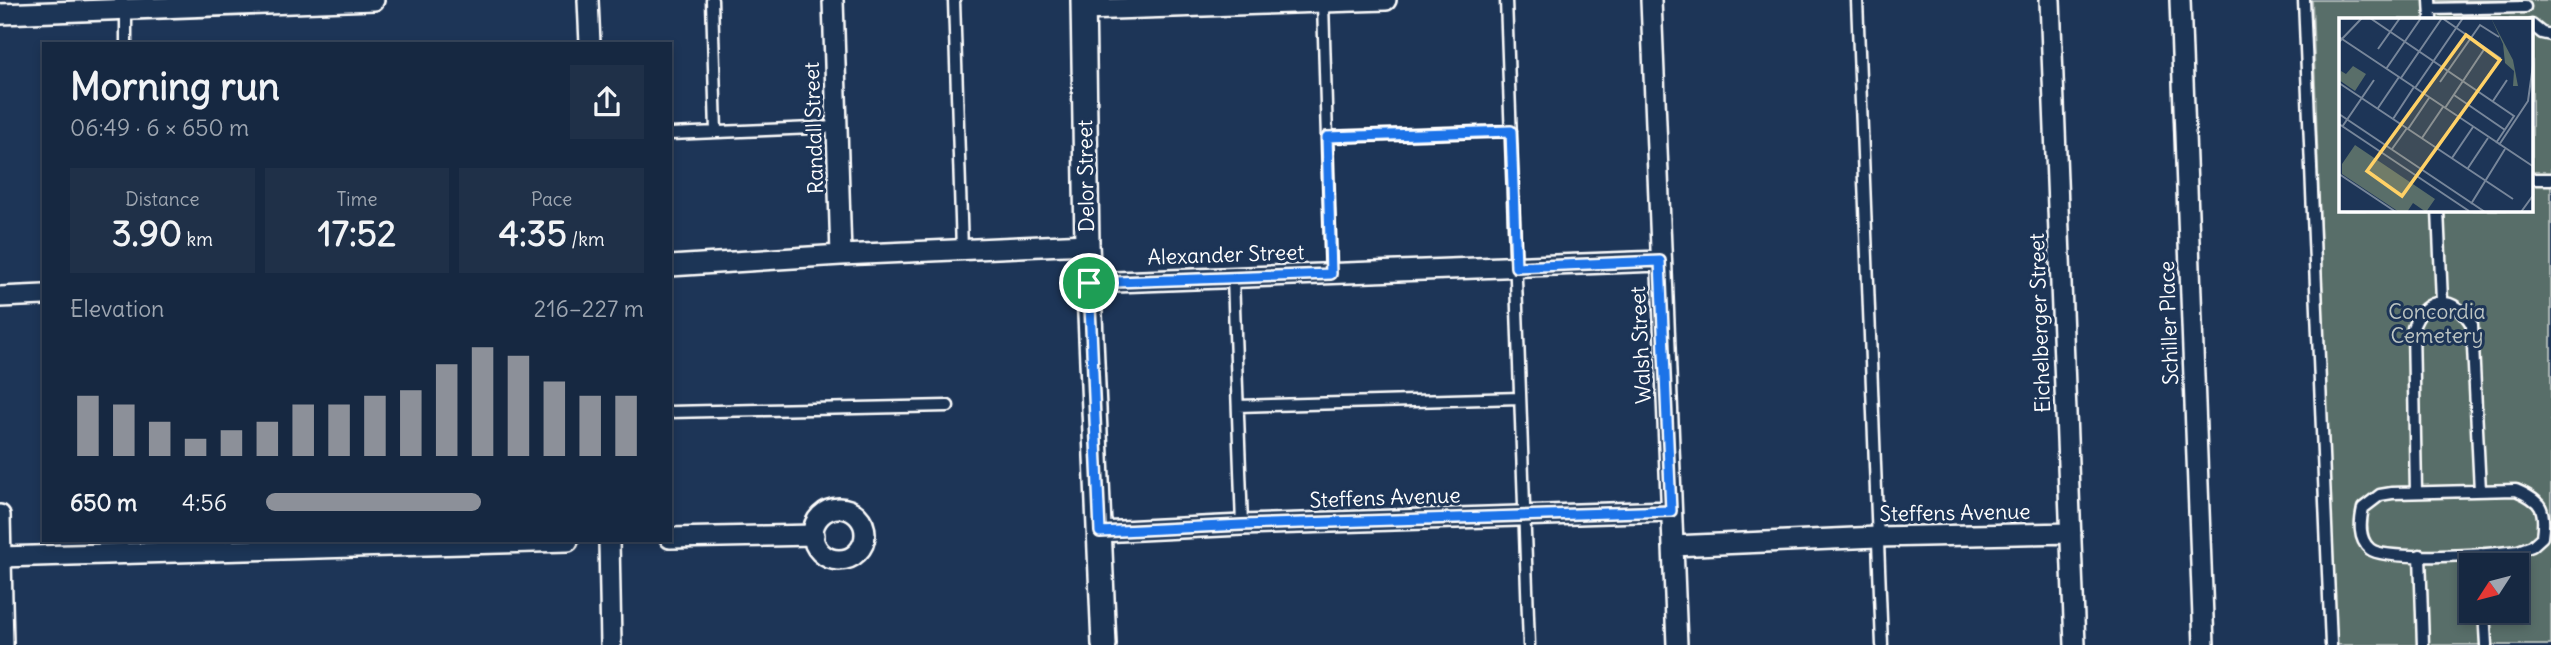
<!DOCTYPE html>
<html lang="en">
<head>
<meta charset="utf-8">
<style>
  body { margin:0; font-family:Delius,sans-serif; background:#1f3048; color:#f1f3f6; height:100vh; display:flex; flex-direction:column; font-size:26px; white-space:nowrap }
  * { box-sizing:border-box; margin:0 }
  p { font-size:23px; color:#9ea6b1 }
  .icon { flex:none; width:38px; height:38px; fill:none; stroke:currentColor; stroke-width:2; stroke-linecap:round; stroke-linejoin:round }
  .map { position:relative; flex:1; overflow:hidden }
  .sheet { position:absolute; left:42px; top:42px; width:630px; height:500px; display:flex; flex-direction:column; background:#162841; border-radius:0px; box-shadow:0 4px 10px #0003,0 0 0 2px #35445a }
  .sheet>* { flex:none }
  .needle { width:46px; rotate:234deg }
  .fabs { position:absolute; left:2459px; top:553px; display:grid; gap:14px }
  .fabs a { display:grid; place-items:center; width:70px; height:70px; border-radius:0px; background:#162841; box-shadow:0 4px 10px #0003,0 0 0 2px #35445a; font-size:35px }
  .pin { position:absolute; display:grid; place-items:center; width:60px; height:60px; color:#fff; margin:-30px; border:4px solid #fff; border-radius:50%; box-shadow:0 2px 7px #0007 }
  .round { display:grid; place-items:center; flex:none; width:74px; height:74px; border-radius:0px; background:#1f3048 }
  .overview { display:flex; align-items:center; justify-content:space-between; height:119px; padding:0 28px }
  h1 { font-size:38px; font-weight:800; line-height:52px }
  .stats { display:grid; grid-template-columns:repeat(3,1fr); gap:10px; height:119px; padding:7px 28px }
  .stats div { display:grid; align-content:center; border-radius:0px; background:#1f3048; text-align:center }
  .stats b { font-size:35px; font-weight:800 }
  .stats small { font-size:19px; font-weight:400 }
  .stats p { font-size:19px }
  .chart { height:196px; padding:14px 28px }
  .chart p { display:flex; justify-content:space-between }
  .chart svg { width:100%; height:126px; margin-top:7px; stroke:#8c9099; stroke-width:6 }
  ul { padding:0 28px; list-style:none; font-size:23px }
  li { display:grid; grid-template-columns:112px 84px 1fr; align-items:center; height:52px }
  li i { height:18px; border-radius:9px; background:#8c9099 }
  .map>svg:first-child { display:block }
  .green { fill:#596e69; stroke:#acb6b4; stroke-width:2; fill-rule:evenodd }
  .lines { fill:none; stroke-linecap:round; stroke-linejoin:round }
  .service-casing { stroke:#fff; stroke-width:15 }
  .minor-casing { stroke:#fff; stroke-width:24 }
  .tertiary-casing { stroke:#fff; stroke-width:28 }
  .service { stroke:#1d3557; stroke-width:10 }
  .minor { stroke:#1d3557; stroke-width:19 }
  .tertiary { stroke:#1d3557; stroke-width:23 }
  .route-casing { stroke:#fff; stroke-width:14 }
  .route { stroke:#1a73e8; stroke-width:9 }
  .labels { text-anchor:middle; stroke-width:6; stroke-linejoin:round; paint-order:stroke }
  .street-label { font-size:21px; fill:#fff; stroke:#1d3557 }
  .park-label { font-size:21px; fill:#bdc5c3; stroke:#1d3557 }
  .inset-road { fill:none; stroke:#77869a; stroke-width:2 }
  .view { fill:#ffd166; fill-opacity:0.15; stroke:#ffd166; stroke-width:3.5 }
  .inset-edge { fill:none; stroke:#fff; stroke-width:3.5 }
</style>
</head>
<body>
<div class="map">
<svg width="2551" height="645" viewBox="0 0 2551 645">
  <rect width="100%" height="100%" fill="#1d3557"/>
  <filter id="ink" filterUnits="userSpaceOnUse"><feTurbulence type="fractalNoise" baseFrequency=".0143" numOctaves="2"/><feDisplacementMap in="SourceGraphic" scale="14" xChannelSelector="R" yChannelSelector="G"/><feConvolveMatrix kernelMatrix="1 2 1 2 8 2 1 2 1" color-interpolation-filters="sRGB"/></filter>
  <g filter="url(#ink)">
    <path class="green" d="M 2312,0 L 2551,0 L 2551,645 L 2335,645 ZM 2341,19 L 2532,19 L 2532,210 L 2341,210 ZM 2471,565 L 2516,565 L 2516,611 L 2471,611 Z"/>
    <g class="lines">
      <g class="service-casing">
        <path id="service" d="M 712,0 L 716,132
          M 954,0 L 962,250
          M 1506,0 L 1529,645
          M 1857,0 L 1882,645
          M 2304,0 L 2331,645
          M 2430,0 L 2431,19
          M 1323,3 L 1331,274
          M 2431,9 L 2525,7
          M 126,10 L 126,44
          M 2532,25 L 2542,33 L 2551,35
          M 670,134 L 837,127
          M 1327,137 L 1511,131
          M 2532,179 L 2551,179
          M 2438,210 L 2442,301
          M 1233,278 L 1242,525
          M 1238,406 L 1520,398
          M 670,412 L 948,406
          M 2516,490 C 2542,501 2546,509 2542,537 L 2532,546 L 2518,551 C 2494,554 2386,562 2370,549 C 2358,539 2360,522 2363,508 L 2380,495 L 2392,493 Z
          M 2416,492 L 2413,328 C 2425,294 2455,295 2472,325 L 2480,491
          M 2481,554 L 2481,565
          M 2420,555 L 2423,645
          M 2484,611 L 2486,645"/>
      </g>
      <g class="minor-casing">
        <path id="minor" d="M 588,0 L 590,44
          M 833,0 L 841,255
          M 1651,0 L 1677,645
          M 2050,0 L 2075,645
          M 2180,0 L 2204,645
          M 1083,10 L 1386,0
          M 0,14 L 374,0
          M 670,266 L 841,255 L 1087,244
          M 1089,283 L 1660,261
          M 0,297 L 44,295
          M813 534a26 26 0 1 1 52 0a26 26 0 1 1-52 0Z
          M 0,515 L 3,645
          M 1100,532 L 1242,525 L 1671,511
          M 670,538 L 814,535
          M 609,541 L 611,645
          M 1673,546 L 1877,537 L 2071,533
          M 0,557 L 568,541"/>
      </g>
      <g class="tertiary-casing">
        <path id="tertiary" d="M 1083,0 L 1087,244 L 1104,645"/>
      </g>
      <use href="#service" class="service"/>
      <use href="#minor" class="minor"/>
      <use href="#tertiary" class="tertiary"/>
    </g>
  </g>
  <g class="lines" filter="url(#ink)">
    <g class="route-casing">
      <path id="route" d="M 1511,131 L 1516,267 L 1660,261 L 1671,511 L 1242,525 L 1100,532 L 1089,283 L 1331,274 L 1327,137 Z"/>
    </g>
    <use href="#route" class="route"/>
  </g>
  <g class="labels">
    <g class="street-label">
      <text transform="translate(814 128) rotate(-92)" y="7">Randall Street</text>
      <text transform="translate(1086 176) rotate(-91)" y="7">Delor Street</text>
      <text transform="translate(1226 255) rotate(-2)" y="7">Alexander Street</text>
      <text transform="translate(2040 323) rotate(-92)" y="7">Eichelberger Street</text>
      <text transform="translate(2169 323) rotate(-92)" y="7">Schiller Place</text>
      <text transform="translate(1641 345) rotate(-93)" y="7">Walsh Street</text>
      <text transform="translate(1385 498) rotate(-2)" y="7">Steffens Avenue</text>
      <text transform="translate(1955 513) rotate(-1)" y="7">Steffens Avenue</text>
    </g>
    <g class="park-label">
      <text x="2437" y="319">Concordia<tspan x="2437" dy="24">Cemetery</tspan></text>
    </g>
  </g>
  <g transform="translate(2339 18)">
    <rect width="194" height="194" fill="#1d3557"/>
    <path d="M 152,0 L 174,42 L 183,89 L 179,68 L 174,68 L 175,53 L 166,45 L 164,26 ZM 14,48 L 27,56 L 16,73 L 0,62 L 2,53 L 7,56 ZM 16,127 L 96,181 L 87,194 L 74,185 L 68,194 L 60,194 L 3,156 L 3,146 Z" fill="#596e69"/>
    <path class="inset-road" d="M 31,0 L 175,98 L 157,125M 103,0 L 161,40 L 139,73M 0,19 L 195,149M 0,24 L 23,0M 39,31 L 61,0M 47,51 L 82,0M 62,60 L 103,0M 101,64 L 141,7 L 160,19M 0,65 L 174,181M 76,70 L 124,0M 115,77 L 166,112M 154,83 L 168,62M 39,90 L 60,59M 106,90 L 146,30M 0,96 L 146,194M 54,101 L 75,69M 0,106 L 130,193M 3,109 L 35,62M 69,111 L 90,80M 83,120 L 104,89M 160,127 L 189,83 L 195,40M 98,130 L 119,99M 53,131 L 68,110M 113,140 L 134,109M 129,150 L 149,120M 0,156 L 57,194M 132,186 L 166,131M 182,194 L 195,176"/>
    <path class="view" d="M 127,17 L 161,42 L 63,178 L 28,153 Z"/>
    <rect width="194" height="194" class="inset-edge"/>
  </g>
</svg>
<div class="fabs">
<a><svg class="needle" viewBox="-14 -14 28 28"><path d="M0-13l5 13h-10z" fill="#e53935"/><path d="M0 13l5-13h-10z" fill="#9ea6b1"/></svg></a>
</div>
<div class="pin" style="left:1089px;top:283px;background:#1e9e55"><svg class="icon" aria-label="arrive" viewBox="0 0 24 24"><path d="M6 21V4h12l-3 4 3 4H6"/></svg></div>
<section class="sheet">
<div class="overview"><div><h1>Morning run</h1><p>06:49 · 6 × 650 m</p></div><a class="round"><svg class="icon" aria-label="share" viewBox="0 0 24 24"><path d="M12 15V3M7 8l5-5 5 5M5 13v7h14v-7"/></svg></a></div>
<div class="stats">
<div><p>Distance</p><b>3.90<small> km</small></b></div>
<div><p>Time</p><b>17:52</b></div>
<div><p>Pace</p><b>4:35<small> /km</small></b></div>
</div>
<div class="chart"><p><span>Elevation</span>216–227 m</p>
<svg viewBox="0 0 160 44" preserveAspectRatio="none"><path d="M5 44V23M15 44V26M25 44V32M35 44V38M45 44V35M55 44V32M65 44V26M75 44V26M85 44V23M95 44V21M105 44V12M115 44V6M125 44V9M135 44V18M145 44V23M155 44V23"/></svg>
</div>
<ul>
<li><b>650 m</b>4:56<i style="width:57%"></i></li>
</ul>
</section>
</div>
</body>
</html>
